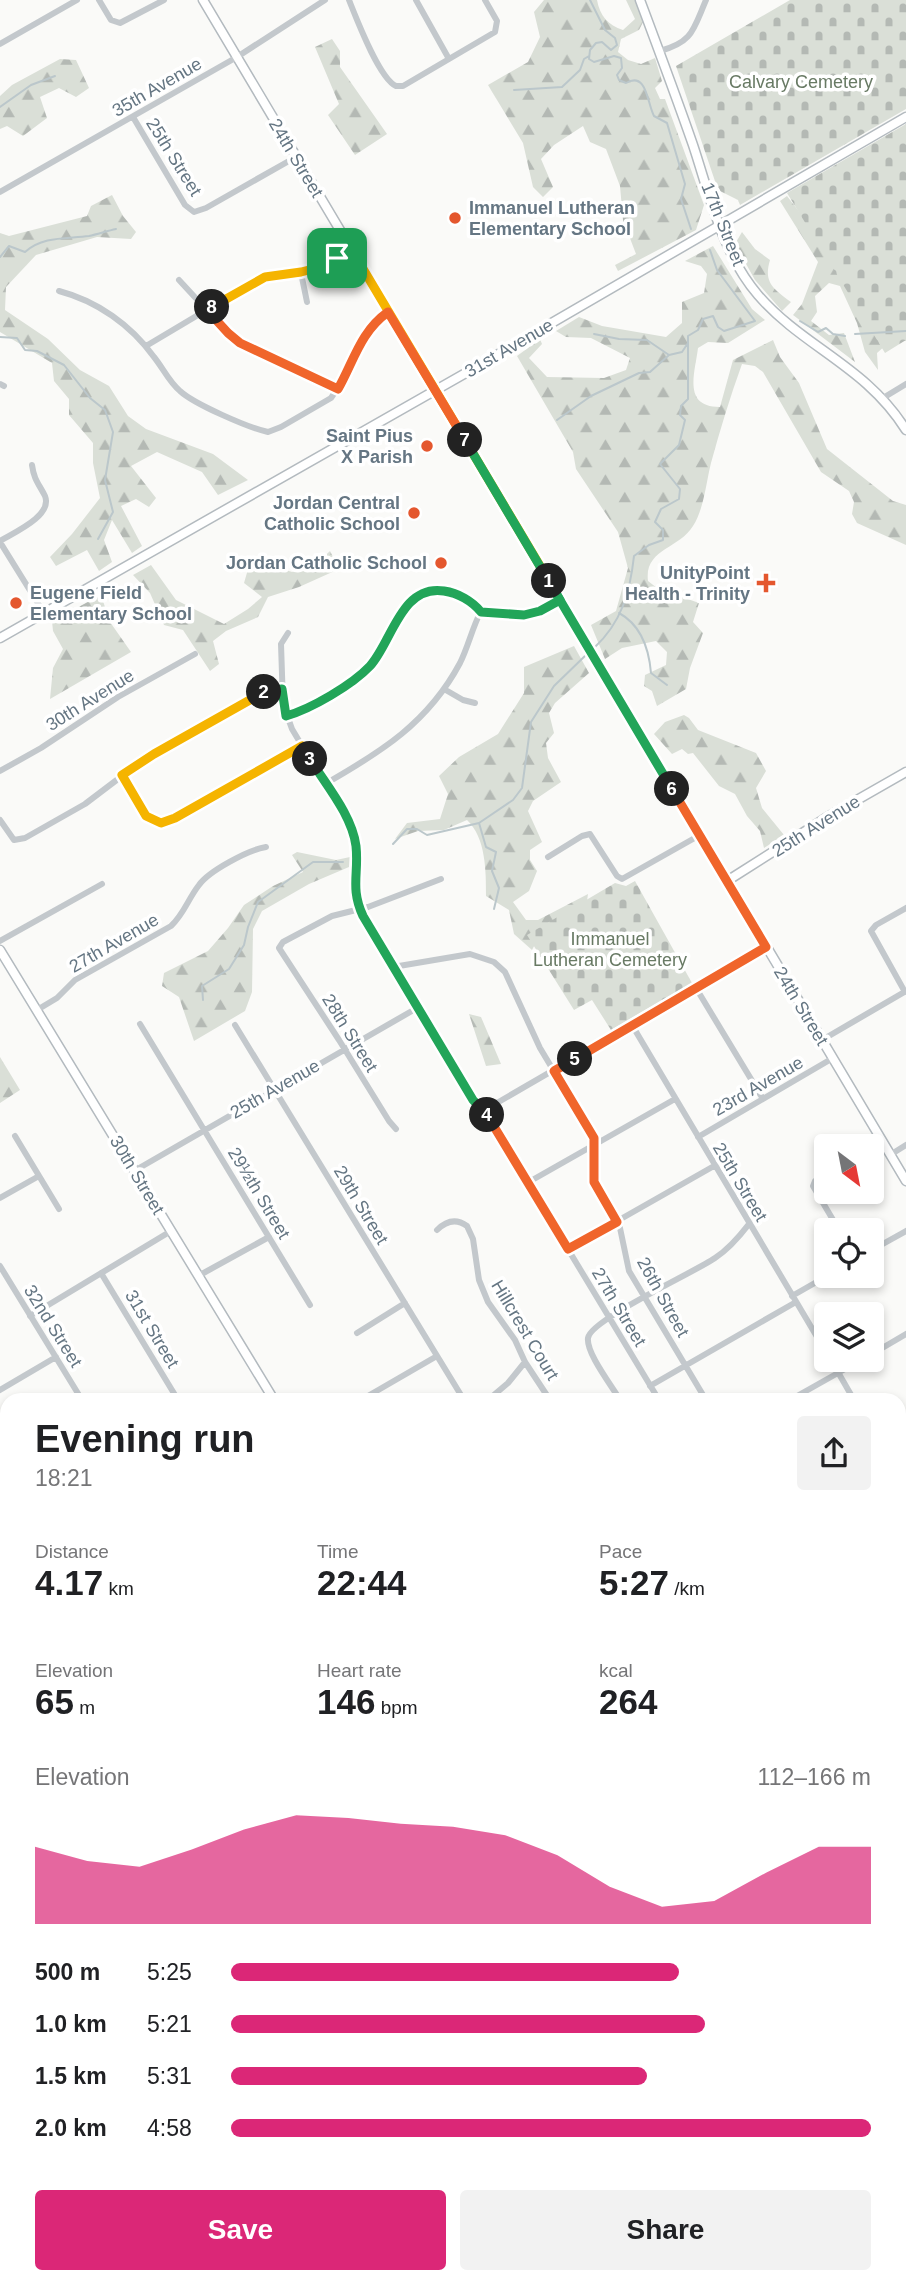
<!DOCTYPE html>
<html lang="en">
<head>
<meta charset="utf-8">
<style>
  body { margin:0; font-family:Arial,sans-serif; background:#f2f2f2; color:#202124; height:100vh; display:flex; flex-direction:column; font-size:26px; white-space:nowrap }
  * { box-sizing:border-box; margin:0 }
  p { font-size:23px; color:#757577 }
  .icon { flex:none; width:38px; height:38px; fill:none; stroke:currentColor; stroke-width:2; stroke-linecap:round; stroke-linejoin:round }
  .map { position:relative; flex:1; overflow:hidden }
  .side { position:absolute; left:0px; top:1393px; width:906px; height:891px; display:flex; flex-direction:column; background:#fff; border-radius:21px 21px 0 0; box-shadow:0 4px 10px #0003 }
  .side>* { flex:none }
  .needle { width:46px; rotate:148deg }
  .buttons { position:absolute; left:814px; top:1134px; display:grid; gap:14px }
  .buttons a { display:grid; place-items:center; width:70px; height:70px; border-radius:7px; background:#fff; box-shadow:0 4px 10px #0003; font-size:35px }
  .pin { position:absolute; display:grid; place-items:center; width:60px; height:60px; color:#fff; margin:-30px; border-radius:14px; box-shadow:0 4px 10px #0006 }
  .km { position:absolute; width:35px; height:35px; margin:-18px; border-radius:50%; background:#222; color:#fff; font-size:19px; line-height:35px; text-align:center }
  .round { display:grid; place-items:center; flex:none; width:74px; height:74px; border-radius:7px; background:#f2f2f2 }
  .headline { display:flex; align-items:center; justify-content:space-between; height:119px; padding:0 35px }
  h1 { font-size:38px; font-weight:600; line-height:52px }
  .metrics { display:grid; grid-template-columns:repeat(3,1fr); gap:10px; height:119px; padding:7px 35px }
  .metrics div { display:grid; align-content:center }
  .metrics b { font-size:35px; font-weight:600 }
  .metrics small { font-size:19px; font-weight:400 }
  .metrics p { font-size:19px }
  .chart { height:196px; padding:14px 35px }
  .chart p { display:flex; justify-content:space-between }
  .chart svg { width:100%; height:126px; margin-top:7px; fill:#db2777; opacity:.7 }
  .primary-button { display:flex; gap:14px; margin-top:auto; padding:14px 35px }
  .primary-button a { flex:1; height:80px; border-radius:7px; background:#db2777; color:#fff; font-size:28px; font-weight:600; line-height:80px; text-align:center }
  .primary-button a+a { background:#f2f2f2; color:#202124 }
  ul { padding:0 35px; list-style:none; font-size:23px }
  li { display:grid; grid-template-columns:112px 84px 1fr; align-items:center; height:52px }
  li i { height:18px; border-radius:9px; background:#db2777 }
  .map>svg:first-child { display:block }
  .forest { fill:url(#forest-firs) }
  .cemetery { fill:url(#cemetery-stones) }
  .park { fill:url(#park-dots) }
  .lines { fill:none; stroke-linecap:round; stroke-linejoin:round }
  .stream { stroke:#bbc7cb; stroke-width:2 }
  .secondary-casing { stroke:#b3babf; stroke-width:11 }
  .street { stroke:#c3c8cc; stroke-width:6 }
  .secondary { stroke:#fff; stroke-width:8 }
  .split-1-casing { stroke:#fff; stroke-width:14 }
  .split-2-casing { stroke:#fff; stroke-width:14 }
  .split-3-casing { stroke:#fff; stroke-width:14 }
  .split-4-casing { stroke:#fff; stroke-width:14 }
  .split-5-casing { stroke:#fff; stroke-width:14 }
  .split-6-casing { stroke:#fff; stroke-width:14 }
  .split-7-casing { stroke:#fff; stroke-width:14 }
  .split-8-casing { stroke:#fff; stroke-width:14 }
  .split-9-casing { stroke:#fff; stroke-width:14 }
  .split-1 { stroke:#f5b400; stroke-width:9 }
  .split-2 { stroke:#22a559; stroke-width:9 }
  .split-3 { stroke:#f5b400; stroke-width:9 }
  .split-4 { stroke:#22a559; stroke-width:9 }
  .split-5 { stroke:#f0652b; stroke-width:9 }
  .split-6 { stroke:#f0652b; stroke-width:9 }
  .split-7 { stroke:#22a559; stroke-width:9 }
  .split-8 { stroke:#f0652b; stroke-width:9 }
  .split-9 { stroke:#f5b400; stroke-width:9 }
  .poi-dot { fill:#e4572e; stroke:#fff; stroke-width:2.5 }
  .labels { text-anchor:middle; stroke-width:7; stroke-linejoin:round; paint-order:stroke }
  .park-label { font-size:18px; fill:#687a64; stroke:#fff }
  .street-label { font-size:18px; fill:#657683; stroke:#fff }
  .poi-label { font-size:18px; font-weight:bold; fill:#657683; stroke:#fff; text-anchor:end }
</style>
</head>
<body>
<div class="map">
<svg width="906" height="2283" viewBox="0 0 906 2283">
  <defs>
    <pattern id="forest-firs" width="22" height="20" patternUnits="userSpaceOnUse" patternTransform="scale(1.75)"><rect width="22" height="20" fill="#dadfd7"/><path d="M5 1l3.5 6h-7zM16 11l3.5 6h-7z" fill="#b4b9b4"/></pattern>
    <pattern id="cemetery-stones" width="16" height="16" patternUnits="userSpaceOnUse" patternTransform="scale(1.75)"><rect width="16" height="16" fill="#dadfd7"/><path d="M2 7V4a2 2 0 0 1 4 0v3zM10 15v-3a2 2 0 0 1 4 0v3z" fill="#b4b9b4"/></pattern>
    <pattern id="park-dots" width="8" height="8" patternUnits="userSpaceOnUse" patternTransform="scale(1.75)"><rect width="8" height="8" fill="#dadfd7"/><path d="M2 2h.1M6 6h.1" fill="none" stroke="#b4b9b4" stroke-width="1.8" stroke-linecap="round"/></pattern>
  </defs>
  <rect width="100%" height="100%" fill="#fafaf8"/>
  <path class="forest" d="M 544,0 L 597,0 C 600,16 608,25 623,30 L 635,19 L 626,0 L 635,0 L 643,22 L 639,30 L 621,39 L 618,52 L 628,60 L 641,64 L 655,58 L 662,81 L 655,88 L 660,99 L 665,99 L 704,205 L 696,230 L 618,271 L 615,265 L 636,254 L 623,220 L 620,186 L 606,149 L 590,142 L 583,126 L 554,145 L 541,159 L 553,187 L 543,197 L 533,187 L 523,143 L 488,85 L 528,62 L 540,37 L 534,12 Z
    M 332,39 L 340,51 L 340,67 L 387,134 L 355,155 L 328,115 L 339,104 L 315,47 Z
    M 60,59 L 76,60 L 89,88 L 76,97 L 59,88 L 40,97 L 47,118 L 23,136 L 7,126 L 0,129 L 0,96 L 12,85 Z
    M 112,195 L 123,216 L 136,232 L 131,239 L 97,237 L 36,255 L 6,287 L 5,310 L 48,339 L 80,370 L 109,386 L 128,416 L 146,429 L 213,454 L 248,480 L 218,495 L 202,472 L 157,452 L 131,466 L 156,498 L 149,507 L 136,499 L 121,506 L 142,546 L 132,553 L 112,520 L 104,540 L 112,562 L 99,571 L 87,550 L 56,566 L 50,557 L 72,534 L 100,498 L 93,463 L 93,443 L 69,415 L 69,399 L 54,381 L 52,363 L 0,332 L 0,233 L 9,236 L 87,216 L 91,206 Z
    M 787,196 L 839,263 L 906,258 L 906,341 L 895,337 L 877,353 L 878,370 L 865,352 L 857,323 L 840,286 L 829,283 L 815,296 L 817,312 L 811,321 L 829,335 L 844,333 L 855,362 L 793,315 L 802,304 L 818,262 L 780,201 Z
    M 742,232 L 755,249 L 770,260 C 763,283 774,289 791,302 L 782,311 L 755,280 L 735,244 Z
    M 713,246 L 752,309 L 765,320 L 728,343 L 708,342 L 698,348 C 695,373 682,407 720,407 L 733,360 L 773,340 L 780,357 L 799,383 L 827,449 L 893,501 L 906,505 L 906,545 L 857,523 L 852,514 L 854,502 L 849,491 L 821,472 L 763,372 L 755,366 L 742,364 C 730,397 720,430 711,463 C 706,483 704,509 693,526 C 679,549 644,549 648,581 L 657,588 L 699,603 L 693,622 L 703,633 L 690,668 L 686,689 L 657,706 L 652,691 L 644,686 L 645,675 L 666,665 L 667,652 L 656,641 L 622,648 L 605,659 L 591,625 L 616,611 L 628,568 L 618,532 L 576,469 L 573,452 L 517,356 L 540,339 L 542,344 L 529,358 L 547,377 L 604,378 L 626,370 L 630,358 L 591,338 L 566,337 L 556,331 L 579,317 L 602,326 L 666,337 L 682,323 L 682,302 L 704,293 L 707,274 L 701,266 L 685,261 Z
    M 330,551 L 339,569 L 299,587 L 268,597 L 258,617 L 226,631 L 213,641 L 219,664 L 210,671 L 183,630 L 164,625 L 150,593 L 133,575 L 151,565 L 176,600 L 224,624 L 248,609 L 262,597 L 244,583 L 251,559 L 292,572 L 312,568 Z
    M 101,595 L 110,622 L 131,652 L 50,699 L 53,668 L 63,649 L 53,631 L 52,621 Z
    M 574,646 L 589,673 L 555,703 L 549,713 L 554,733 L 546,743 L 548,758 L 561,782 L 533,801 L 528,811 L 542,842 L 530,850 L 530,860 L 537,871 L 529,891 L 513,902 L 526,920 L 538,920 L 588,894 L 587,901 L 544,927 L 532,950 L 514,934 L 509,910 L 486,896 C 486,871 486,838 467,820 L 444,830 L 418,831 L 395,839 L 407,823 L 440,819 L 448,794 L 439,776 L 459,757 L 498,734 L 524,693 L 524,667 Z
    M 684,715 L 689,718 L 698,730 L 756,753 L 766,771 L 756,788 L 762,808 L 784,835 L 764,848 L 760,831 L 747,816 L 735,794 L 719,786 L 693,753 L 688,754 L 682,749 L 672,754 L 654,734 L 665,722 Z
    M 297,852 L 336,860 L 350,857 L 349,867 L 309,884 L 262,911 L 253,929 L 252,992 L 245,1011 L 194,1041 L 179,997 L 162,986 L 164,973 L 208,951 L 228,928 L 244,905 L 273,886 L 303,872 L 292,855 Z
    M 469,1014 L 481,1017 L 501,1064 L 486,1066 Z
    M 0,1057 L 20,1090 L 0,1103 Z"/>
  <path class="cemetery" d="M 790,0 L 906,0 L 906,109 L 740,205 L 738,200 L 718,190 L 676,66 Z
    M 906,124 L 906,340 L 885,353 L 787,193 Z
    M 635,881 L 692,983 L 611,1030 L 592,1000 L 574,1010 L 527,935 L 615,883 L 626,886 Z"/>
  <path class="park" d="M 0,1578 L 7,1589 L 7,1669 L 0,1673 Z"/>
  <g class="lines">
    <path class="stream" d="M 590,0 L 605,30 L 615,38 L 617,45 L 611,50 L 602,42 L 596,43 L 590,50 L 589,59 L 594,62 L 614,56 L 621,58 L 622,68 L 617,75 L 619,80 L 626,83 C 647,71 647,103 654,116 L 667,123 L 685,184 L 681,199 L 691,229
      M 514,90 L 562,87 L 580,70 L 584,59 L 589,56
      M 0,107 L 31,85 L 55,76
      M 0,257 L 9,246 L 25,252 C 43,236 66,239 89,236 C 98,234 107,231 116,229
      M 800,321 L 818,332 L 826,328 L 833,334 L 845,336
      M 594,334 L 619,339 L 647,340 L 669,355 L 682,352 L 688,343
      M 855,334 L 906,331
      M 0,337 L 17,338 L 25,350 L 37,351 L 64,365 L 90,398 L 105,410 L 113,432 L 105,480 L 113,512 L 98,539
      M 557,420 L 591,396 L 639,373 L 650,372 L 669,355
      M 619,613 C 641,625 649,649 651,673 L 667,685
      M 594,648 C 622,622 630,592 634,556 L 649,545 L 663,540 L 663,530 L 655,522 L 661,509 L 679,499 L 680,489 L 660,464 L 679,445 L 685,420 L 680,415 L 681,406 L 688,399 L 688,336 L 698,330 L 703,319 L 713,316 L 718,327 L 724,331 L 755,321 L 717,270 L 710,250
      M 393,844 L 407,829 L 417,829 L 427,835 L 479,823
      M 494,909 L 499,888 L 492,871 L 496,852 L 486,847 L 479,823 L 513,800 L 522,788 L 531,722 L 554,686 L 587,654
      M 203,1000 L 202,986 L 229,969 L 244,945 L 248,927 L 258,902 L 313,862 L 343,862"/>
    <g class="secondary-casing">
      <path id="secondary" d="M 203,0 L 906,1181
        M 640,0 C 658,48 676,96 693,145 C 710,196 722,253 758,295 C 804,348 866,366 906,430
        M 0,638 L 464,374 L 906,117
        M 727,881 L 829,816 L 906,772
        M 0,950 L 274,1400
        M 900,1620 L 906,1616
        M 900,2071 L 906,2067
        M 0,2145 L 7,2142
        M 0,2165 L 7,2148
        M 0,2184 L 7,2169
        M 0,2187 L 7,2199
        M 0,2204 L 7,2215
        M 50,2277 L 54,2283
        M 808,2277 L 812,2283
        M 521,2283 L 532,2277"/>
    </g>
    <path class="street" d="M 99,0 L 111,20 L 120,23 L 164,0
      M 349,0 C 357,20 379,78 396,86 L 403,86 L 495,32 L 497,21 L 485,0
      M 416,0 L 449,59
      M 0,44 L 77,0
      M 660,51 C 693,42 693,30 706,0
      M 133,117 L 185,205 L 194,212 L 206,208 L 296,157
      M 0,192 L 237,57 L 325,0
      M 301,273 L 307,302
      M 179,280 L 228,333 L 240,343 L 338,389
      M 59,291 C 97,301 131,325 154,357 C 163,368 169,382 180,391 C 194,404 249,428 268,432 L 281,427 L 331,398 L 344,379 L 364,336 L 375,322 L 388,312
      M 146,346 L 255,281 C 290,266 317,279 350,247
      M 0,384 L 4,386
      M 883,398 L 906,384
      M 0,541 C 13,533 53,516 45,496 C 39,484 34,480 32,465
      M 0,542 L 44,613
      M 288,633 L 281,644 L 283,704 L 292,729 L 351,828 L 356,846 L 355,895 L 363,917 L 473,1100 L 487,1115 L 659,1400
      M 444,689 L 463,700 L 475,703
      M 286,716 L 296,713 C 321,699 350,687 369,667 C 392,642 401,584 444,591 C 458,593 472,602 481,612
      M 0,771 L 41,748 L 118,697 L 195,654
      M 122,775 C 132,792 142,823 164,823 L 302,746
      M 325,784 C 381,752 428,723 460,663 C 468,647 472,629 480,613 C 489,610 497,615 507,615 C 526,617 544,611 560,600
      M 0,820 L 14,840 L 25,838 L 85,804 L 139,763 L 250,698 L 269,691 L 282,689
      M 548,857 L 582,836 L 590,834 L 617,876 L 622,879 L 700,835
      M 0,941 L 102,884
      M 393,967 L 470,954 L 494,962 L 505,972 L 540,1048 L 594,1138 L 594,1182 L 620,1228 L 629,1271 L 706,1400
      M 696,988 L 763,1099
      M 905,992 L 871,931 L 876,925 L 906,908
      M 37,1010 L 57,998 L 75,980 L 171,926 C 184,914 188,899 199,885 C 209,871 248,850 266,847
      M 140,1024 L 310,1305
      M 235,1025 L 464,1400
      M 632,1025 L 826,1352
      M 822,1040 L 906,991
      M 483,1111 L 766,947
      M 396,1129 L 389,1121 L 339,1040 L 279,948 L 283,942 L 332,916 L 368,907 L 441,879
      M 15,1136 L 59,1209
      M 698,1137 L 833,1058
      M 872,1148 L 882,1141
      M 890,1155 L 906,1145
      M 134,1171 L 417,1008
      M 826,1174 L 815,1181 L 813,1186 L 839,1230
      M 527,1183 L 675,1099
      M 0,1198 L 39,1176
      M 437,1230 C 446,1221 456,1218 467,1226 L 473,1239 L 479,1280 L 488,1302 L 515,1340 L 525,1362 L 550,1400
      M 568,1249 L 714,1166
      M 872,1250 L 906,1231
      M 0,1266 L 82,1400
      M 101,1273 L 178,1400
      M 198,1276 L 269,1237
      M 792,1296 L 827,1276
      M 30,1316 L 171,1231
      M 357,1333 L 405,1303
      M 872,1354 L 906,1334
      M 831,1360 L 854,1400
      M 650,1386 L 796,1302
      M 0,1390 L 56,1357
      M 361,1400 L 437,1356
      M 488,1400 L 508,1383 L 525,1362
      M 620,1400 C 612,1386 586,1353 588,1338 C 590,1320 695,1272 715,1258 C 729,1249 739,1237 749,1224
      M 790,1400 L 861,1360
      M 900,1431 L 906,1427
      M 900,1477 L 906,1487
      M 900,1526 L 906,1522
      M 900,1638 L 906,1649
      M 900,1722 L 906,1719
      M 0,1725 L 7,1736
      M 0,1755 L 7,1751
      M 900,1825 L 906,1822
      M 900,1872 L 906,1883
      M 0,1891 L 7,1902
      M 900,1951 L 906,1962
      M 0,1986 L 7,1978
      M 900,1998 L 906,1994
      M 0,2040 L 7,2052
      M 900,2160 L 906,2156
      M 138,2277 L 142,2283
      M 224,2277 L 228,2283
      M 332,2277 L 336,2283
      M 431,2277 L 435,2283
      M 496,2277 L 500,2283
      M 599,2277 L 603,2283
      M 704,2277 L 707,2283
      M 54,2283 L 64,2277
      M 283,2283 L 295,2277
      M 769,2283 L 780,2277
      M 887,2283 L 899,2277"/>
    <use href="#secondary" class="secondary"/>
  </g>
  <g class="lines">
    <g class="split-1-casing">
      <path id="split-1" d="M 337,258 L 350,247 L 549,581"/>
    </g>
    <g class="split-2-casing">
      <path id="split-2" d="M 264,692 L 282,689 L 286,716 C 311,709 352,685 370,666 C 392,642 401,584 444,591 C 458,593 472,601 481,612 L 524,615 L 540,611 L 560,600 L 549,581"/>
    </g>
    <g class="split-3-casing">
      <path id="split-3" d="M 264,692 L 154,754 L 122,775 L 146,816 L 161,823 L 175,818 L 302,746 L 310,759"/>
    </g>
    <g class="split-4-casing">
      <path id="split-4" d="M 310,759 C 326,785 352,815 356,846 C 359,874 350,888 363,916 L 473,1100 L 487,1115"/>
    </g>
    <g class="split-5-casing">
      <path id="split-5" d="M 487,1115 L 568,1249 L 617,1222 L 594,1182 L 594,1138 L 554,1071 L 575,1059"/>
    </g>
    <g class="split-6-casing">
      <path id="split-6" d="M 575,1059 L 766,947 L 672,789"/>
    </g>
    <g class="split-7-casing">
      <path id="split-7" d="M 465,440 L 672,789"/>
    </g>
    <g class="split-8-casing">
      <path id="split-8" d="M 212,307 L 207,310 L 228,333 L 240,343 L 338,389 C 354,361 360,332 388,312 L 465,440"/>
    </g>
    <g class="split-9-casing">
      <path id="split-9" d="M 212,307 L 265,277 L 301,272 L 317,268 L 337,258"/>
    </g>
    <use href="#split-1" class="split-1"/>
    <use href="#split-2" class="split-2"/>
    <use href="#split-3" class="split-3"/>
    <use href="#split-4" class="split-4"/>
    <use href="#split-5" class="split-5"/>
    <use href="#split-6" class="split-6"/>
    <use href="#split-7" class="split-7"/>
    <use href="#split-8" class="split-8"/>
    <use href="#split-9" class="split-9"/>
  </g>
  <g class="poi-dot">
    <circle cx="455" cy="218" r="7"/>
    <circle cx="427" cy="446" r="7"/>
    <circle cx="414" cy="513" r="7"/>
    <circle cx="441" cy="563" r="7"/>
    <path d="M762.5 572.5h7v7h7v7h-7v7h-7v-7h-7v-7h7z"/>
    <circle cx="16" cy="603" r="7"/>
  </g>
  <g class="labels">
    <g class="park-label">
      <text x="801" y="88">Calvary Cemetery</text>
      <text x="610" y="945">Immanuel<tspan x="610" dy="21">Lutheran Cemetery</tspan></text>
    </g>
    <g class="street-label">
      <text transform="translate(157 87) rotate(-30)" y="6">35th Avenue</text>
      <text transform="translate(174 157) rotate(58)" y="6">25th Street</text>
      <text transform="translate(296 158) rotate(59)" y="6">24th Street</text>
      <text transform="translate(723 224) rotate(68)" y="6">17th Street</text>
      <text transform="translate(509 348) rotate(-30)" y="6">31st Avenue</text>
      <text transform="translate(90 700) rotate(-32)" y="6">30th Avenue</text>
      <text transform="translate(816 826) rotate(-32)" y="6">25th Avenue</text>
      <text transform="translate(114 943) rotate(-30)" y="6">27th Avenue</text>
      <text transform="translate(801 1006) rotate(59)" y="6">24th Street</text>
      <text transform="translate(350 1033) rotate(58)" y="6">28th Street</text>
      <text transform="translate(758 1086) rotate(-30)" y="6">23rd Avenue</text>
      <text transform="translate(275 1089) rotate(-30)" y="6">25th Avenue</text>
      <text transform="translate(137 1175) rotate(59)" y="6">30th Street</text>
      <text transform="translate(740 1182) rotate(59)" y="6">25th Street</text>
      <text transform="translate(259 1193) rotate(59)" y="6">29½th Street</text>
      <text transform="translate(361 1205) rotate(59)" y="6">29th Street</text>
      <text transform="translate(663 1297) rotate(61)" y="6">26th Street</text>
      <text transform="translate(619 1307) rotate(59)" y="6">27th Street</text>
      <text transform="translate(53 1326) rotate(58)" y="6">32nd Street</text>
      <text transform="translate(152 1329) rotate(59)" y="6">31st Street</text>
      <text transform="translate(525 1330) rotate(59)" y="6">Hillcrest Court</text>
    </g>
    <g class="poi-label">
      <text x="469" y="214" text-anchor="start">Immanuel Lutheran<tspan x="469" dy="21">Elementary School</tspan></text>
      <text x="413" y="442">Saint Pius<tspan x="413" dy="21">X Parish</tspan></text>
      <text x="400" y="509">Jordan Central<tspan x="400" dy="21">Catholic School</tspan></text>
      <text x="427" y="569">Jordan Catholic School</text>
      <text x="750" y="579">UnityPoint<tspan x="750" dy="21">Health - Trinity</tspan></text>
      <text x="30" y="599" text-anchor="start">Eugene Field<tspan x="30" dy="21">Elementary School</tspan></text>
    </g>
  </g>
</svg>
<div class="buttons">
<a><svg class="needle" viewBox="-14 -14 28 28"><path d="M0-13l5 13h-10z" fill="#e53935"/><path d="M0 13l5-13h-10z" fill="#757577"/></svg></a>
<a><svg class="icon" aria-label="locate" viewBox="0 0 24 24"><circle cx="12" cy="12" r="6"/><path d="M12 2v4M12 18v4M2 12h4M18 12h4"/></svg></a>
<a><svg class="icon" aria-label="layers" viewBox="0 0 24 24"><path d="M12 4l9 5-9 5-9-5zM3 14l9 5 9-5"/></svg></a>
</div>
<div class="pin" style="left:337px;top:258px;background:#1e9e55"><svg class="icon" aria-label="arrive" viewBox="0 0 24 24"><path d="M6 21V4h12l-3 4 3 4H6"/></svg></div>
<b class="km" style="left:549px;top:581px">1</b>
<b class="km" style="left:264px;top:692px">2</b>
<b class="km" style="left:310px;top:759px">3</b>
<b class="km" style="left:487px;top:1115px">4</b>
<b class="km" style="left:575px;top:1059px">5</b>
<b class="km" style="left:672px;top:789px">6</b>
<b class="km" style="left:465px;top:440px">7</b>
<b class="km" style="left:212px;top:307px">8</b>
<section class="side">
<div class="headline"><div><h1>Evening run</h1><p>18:21</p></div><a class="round"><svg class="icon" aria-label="share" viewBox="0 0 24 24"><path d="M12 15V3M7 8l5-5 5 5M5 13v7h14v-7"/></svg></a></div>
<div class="metrics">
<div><p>Distance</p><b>4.17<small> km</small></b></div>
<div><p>Time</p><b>22:44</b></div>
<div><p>Pace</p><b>5:27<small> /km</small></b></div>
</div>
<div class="metrics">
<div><p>Elevation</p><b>65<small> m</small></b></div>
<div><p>Heart rate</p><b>146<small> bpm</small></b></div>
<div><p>kcal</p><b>264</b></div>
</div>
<div class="chart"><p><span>Elevation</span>112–166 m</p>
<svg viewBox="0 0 160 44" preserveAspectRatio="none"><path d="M0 44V17L10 22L20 24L30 18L40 11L50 6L60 7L70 9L80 10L90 13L100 20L110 31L120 38L130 36L140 26L150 17L160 17V44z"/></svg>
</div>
<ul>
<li><b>500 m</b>5:25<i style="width:70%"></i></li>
<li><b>1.0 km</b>5:21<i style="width:74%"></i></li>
<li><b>1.5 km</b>5:31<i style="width:65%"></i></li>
<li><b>2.0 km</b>4:58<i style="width:100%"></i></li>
</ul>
<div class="primary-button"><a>Save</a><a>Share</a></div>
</section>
</div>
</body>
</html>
